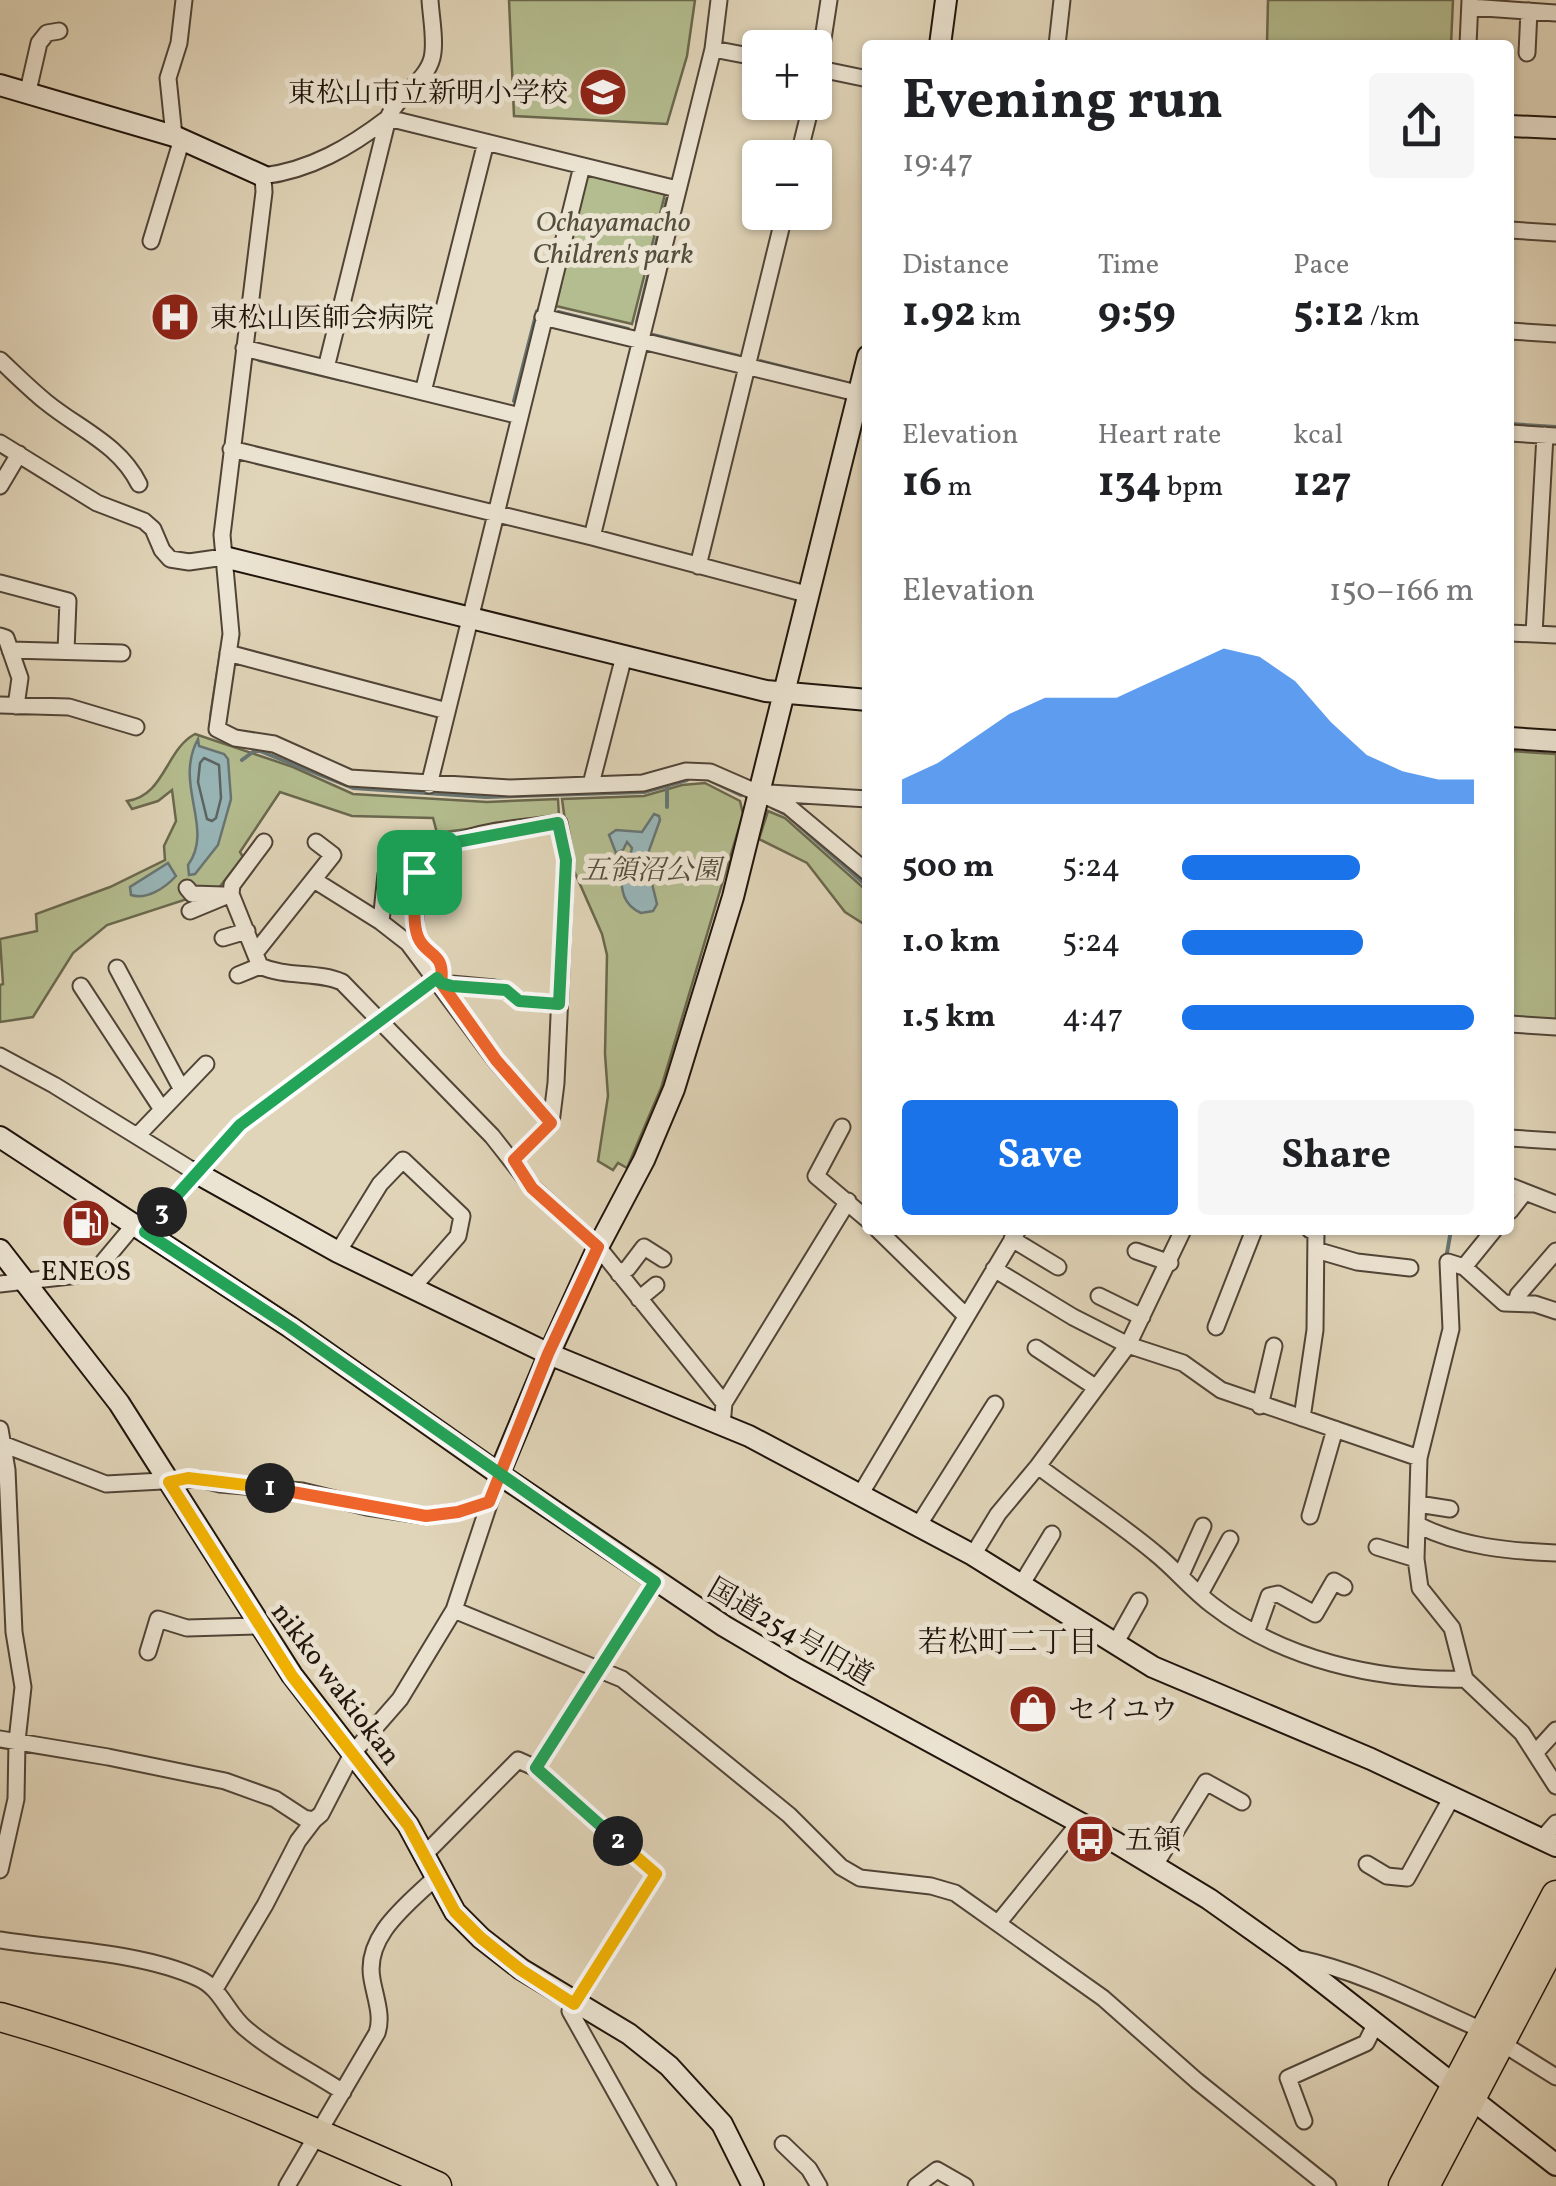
<!DOCTYPE html>
<html lang="en">
<head>
<meta charset="utf-8">
<style>
  body { margin:0; font-family:Vollkorn,"Noto Serif JP",serif; background:#f6f6f6; color:#202124; height:100vh; display:flex; flex-direction:column; font-size:38px; white-space:nowrap }
  * { box-sizing:border-box; margin:0 }
  p { font-size:32px; color:#757577 }
  .icon { flex:none; width:55px; height:55px; fill:none; stroke:currentColor; stroke-width:2; stroke-linecap:round; stroke-linejoin:round }
  .map { position:relative; flex:1; overflow:hidden }
  .drawer { position:absolute; left:862px; top:40px; width:652px; height:1195px; display:flex; flex-direction:column; background:#fff; border-radius:10px; box-shadow:0 2px 8px #0004 }
  .drawer>* { flex:none }
  .fabs { position:absolute; left:742px; top:30px; display:grid; gap:20px }
  .fabs a { display:grid; place-items:center; width:90px; height:90px; border-radius:10px; background:#fff; box-shadow:0 2px 8px #0004; font-size:50px }
  .pin { position:absolute; display:grid; place-items:center; width:85px; height:85px; color:#fff; margin:-42px; border-radius:20px; box-shadow:0 5px 15px #0006 }
  .km { position:absolute; width:50px; height:50px; margin:-25px; border-radius:50%; background:#222; color:#fff; font-size:28px; line-height:50px; text-align:center }
  .round { display:grid; place-items:center; flex:none; width:105px; height:105px; border-radius:10px; background:#f6f6f6 }
  .summary { display:flex; align-items:center; justify-content:space-between; height:170px; padding:0 40px }
  h1 { font-size:55px; font-weight:700; line-height:75px }
  .stats { display:grid; grid-template-columns:repeat(3,1fr); gap:15px; height:170px; padding:10px 40px }
  .stats div { display:grid; align-content:center }
  .stats b { font-size:42px; font-weight:700 }
  .stats small { font-size:28px; font-weight:400 }
  .stats p { font-size:28px }
  .chart { height:280px; padding:20px 40px }
  .chart p { display:flex; justify-content:space-between }
  .chart svg { width:100%; height:180px; margin-top:10px; fill:#1a73e8; opacity:.7 }
  .button { display:flex; gap:20px; margin-top:auto; padding:20px 40px }
  .button a { flex:1; height:115px; border-radius:10px; background:#1a73e8; color:#fff; font-size:40px; font-weight:700; line-height:115px; text-align:center }
  .button a+a { background:#f6f6f6; color:#202124 }
  ul { padding:0 40px; list-style:none; font-size:32px }
  li { display:grid; grid-template-columns:160px 120px 1fr; align-items:center; height:75px }
  li i { height:25px; border-radius:12px; background:#1a73e8 }
  .map>svg:first-child { display:block }
  .green { fill:#b4bd8f; stroke:#6a684e; stroke-width:2.5 }
  .water { fill:#98b6b9; stroke:#687574; stroke-width:2.5 }
  .lines { fill:none; stroke-linecap:round; stroke-linejoin:round }
  .shore { stroke:#5c6562; stroke-width:2.5 }
  .stream { stroke:#687574; stroke-width:4 }
  .street-casing { stroke:#504437; stroke-width:19 }
  .secondary-casing { stroke:#1f140c; stroke-width:24 }
  .highway-casing { stroke:#1f140c; stroke-width:31 }
  .street { stroke:#ece4d2; stroke-width:15 }
  .secondary { stroke:#ece4d2; stroke-width:20 }
  .highway { stroke:#e1d5b9; stroke-width:28 }
  .split-1-casing { stroke:#fff; stroke-width:20 }
  .split-2-casing { stroke:#fff; stroke-width:20 }
  .split-3-casing { stroke:#fff; stroke-width:20 }
  .split-4-casing { stroke:#fff; stroke-width:20 }
  .split-1 { stroke:#f0652b; stroke-width:12 }
  .split-2 { stroke:#f5b400; stroke-width:12 }
  .split-3 { stroke:#22a559; stroke-width:12 }
  .split-4 { stroke:#22a559; stroke-width:12 }
  .labels { text-anchor:middle; stroke-width:10; stroke-linejoin:round; paint-order:stroke }
  .poi-label { font-size:28px; fill:#1f140c; stroke:#ece4d2; text-anchor:start }
  .park-label { font-size:28px; font-style:italic; fill:#534f3a; stroke:#ece4d2 }
  .street-label { font-size:28px; fill:#1f140c; stroke:#ece4d2 }
  .neighbourhood-label { font-size:30px; fill:#1f140c; stroke:#ece4d2 }
</style>
</head>
<body>
<div class="map">
<svg width="1556" height="2186" viewBox="0 0 1556 2186">
  <rect width="100%" height="100%" fill="#e1d5b9"/>
  <filter id="stains"><feTurbulence type="fractalNoise" baseFrequency=".002" numOctaves="4"/><feColorMatrix values="0 0 0 0 .2 0 0 0 0 .09 0 0 0 0 .02 0 0 0 .5 -.17"/></filter>
  <radialGradient id="worn" r=".72"><stop offset=".6" stop-color="#630" stop-opacity="0"/><stop offset="1" stop-color="#630" stop-opacity=".3"/></radialGradient>
  <path class="green" d="M 509,0 L 695,0 L 687,56 L 667,124 L 514,116 Z
    M 1268,0 L 1453,0 L 1451,45 L 1267,45 Z
    M 586,173 L 665,194 L 632,324 L 556,306 Z
    M 195,734 L 293,767 L 353,794 L 487,802 L 558,799 L 559,817 L 437,833 L 433,818 L 352,816 L 280,792 L 240,852 L 243,857 L 218,889 L 107,925 L 73,953 L 33,1017 L 0,1022 L 0,985 L 3,984 L 0,939 L 37,931 L 36,914 L 110,887 L 165,860 L 164,846 L 176,821 L 172,790 L 158,801 L 132,809 L 127,801 C 164,797 166,749 195,734 Z
    M 1510,751 L 1556,754 L 1556,1020 L 1510,1017 Z
    M 705,783 L 740,801 L 743,814 L 661,1088 L 627,1168 L 618,1163 L 613,1170 L 598,1161 L 608,1096 L 605,1054 L 607,955 L 602,934 L 571,864 L 562,799 L 644,796 L 682,785 Z
    M 768,811 L 785,818 L 867,891 L 867,926 L 845,912 L 807,863 L 759,839 Z"/>
  <path class="water" d="M 198,739 L 199,746 L 224,754 L 228,759 L 231,799 L 218,845 L 195,874 L 189,875 L 188,865 C 215,828 173,785 198,739 Z
    M 654,814 L 659,816 L 660,820 L 646,859 L 657,904 L 653,911 L 641,913 C 619,903 622,885 620,864 L 630,856 L 632,848 L 627,842 L 623,850 L 616,853 L 609,835 L 616,830 L 642,832 Z
    M 168,863 L 176,876 C 165,888 147,900 131,895 L 130,887 Z"/>
  <g class="lines">
    <path class="shore" d="M 204,758 L 219,765 L 221,798 L 216,818 L 212,821 L 207,819 L 198,782 L 200,763 Z"/>
    <path class="stream" d="M 558,312 L 628,329
      M 637,322 L 667,199
      M 653,335 L 738,356
      M 259,360 L 342,380
      M 760,361 L 839,381
      M 514,401 L 537,311
      M 1510,424 L 1556,427
      M 211,716 L 221,651
      M 242,760 L 254,751 L 260,751 L 353,788 L 486,797 L 644,792 L 687,780
      M 709,780 L 741,795
      M 667,807 L 667,788
      M 773,808 L 787,815 L 868,887
      M 1447,1253 L 1451,1230"/>
    <g class="street-casing">
      <path id="street" d="M 1470,7 L 1556,13
        M 1057,45 L 1062,0
        M 1468,45 L 1470,0
        M 713,49 L 760,58
        M 1527,53 L 1529,11
        M 815,68 L 868,79
        M 28,91 L 39,43 L 47,33 L 59,31
        M 815,91 L 829,0
        M 388,118 C 350,147 311,170 263,176 L 264,192 L 222,535 L 231,634 L 217,729 L 235,738 L 274,744 L 350,778 L 510,788 L 643,783 L 686,771 L 710,772 L 788,806 L 868,873
        M 388,118 L 677,189
        M 174,136 L 168,78 L 179,43 L 184,0
        M 798,158 L 812,102
        M 1510,230 L 1556,233
        M 151,241 L 182,139
        M 543,317 L 865,395
        M 1510,331 L 1556,334
        M 244,348 L 520,416
        M 0,360 C 15,374 30,389 46,402 C 79,429 119,444 139,484
        M 326,368 L 388,118 C 397,95 426,82 432,58 C 436,42 431,17 430,0
        M 423,392 L 486,142
        M 1510,433 L 1556,436
        M 0,443 L 97,503 L 144,521 L 153,529 L 162,550 L 170,559 L 189,562 L 224,557
        M 231,449 L 592,537 L 810,595
        M 0,486 L 19,454
        M 592,537 L 713,49 L 719,0
        M 698,566 L 785,212
        M 0,583 L 68,601 L 66,651
        M 1510,633 L 1556,635
        M 1534,634 L 1545,435
        M 0,636 L 6,638 L 20,678 L 16,706
        M 10,650 L 122,653
        M 228,653 L 447,711
        M 0,705 L 69,707 L 136,727
        M 591,784 L 624,656
        M 429,785 L 582,166
        M 769,793 L 868,799
        M 264,842 L 232,885 L 231,894 L 260,966 C 287,978 317,971 342,982 L 492,1136 L 532,1187 L 598,1247 L 724,1403 L 722,1425
        M 314,880 L 381,922 L 408,943 L 496,1061 L 551,1123
        M 187,888 L 192,894 L 223,895
        M 190,911 L 231,894
        M 381,922 L 386,874
        M 223,938 L 247,931
        M 255,953 L 333,855 L 316,842
        M 117,968 L 181,1088
        M 238,975 L 260,966
        M 81,986 L 161,1108
        M 1510,1024 L 1556,1027
        M 0,1056 L 54,1085 L 195,1172
        M 842,1127 L 816,1176 L 868,1220
        M 137,1136 L 206,1064
        M 1510,1138 L 1556,1141
        M 514,1160 L 551,1123 L 556,1083 L 566,860 L 559,823 C 506,831 417,829 416,899 C 416,911 413,928 418,938 C 428,958 446,952 441,983 L 494,988 L 506,990 L 519,1001 L 559,1004
        M 1510,1186 L 1556,1204
        M 1510,1211 L 1525,1192
        M 878,1230 L 965,1315
        M 145,1232 L 240,1125 L 437,978
        M 1012,1239 L 1058,1267
        M 1316,1250 L 1357,1262 L 1410,1268
        M 1136,1251 L 1170,1263
        M 338,1252 L 380,1184 L 403,1160 L 462,1216 L 458,1236 L 413,1287
        M 1464,1267 L 1494,1230
        M 994,1269 L 1073,1317 L 1128,1345 L 1183,1363 L 1221,1390 L 1419,1458
        M 619,1274 L 628,1268 L 644,1247 L 663,1259
        M 0,1284 L 79,1275 L 98,1268 L 134,1225
        M 1099,1296 L 1142,1317
        M 639,1299 L 656,1285
        M 1516,1303 L 1518,1295 L 1556,1251
        M 1556,1311 L 1535,1304 L 1504,1303 L 1464,1267 L 1448,1262 L 1451,1329 L 1419,1458 L 1416,1559 L 1420,1588 L 1452,1628 L 1465,1679 L 1522,1733 L 1556,1786
        M 1216,1327 L 1254,1230
        M 1036,1348 L 1095,1387
        M 724,1403 L 848,1201
        M 1260,1406 L 1274,1346
        M 1302,1418 L 1315,1330 L 1316,1231 L 1310,1230
        M 0,1429 L 7,1470 L 14,1632 L 23,1687 L 17,1741 L 16,1799 L 0,1870
        M 0,1443 L 106,1484 L 200,1479 L 220,1484 L 302,1491 L 367,1507 L 426,1516 L 457,1512 L 489,1502
        M 1038,1466 C 1076,1495 1118,1522 1155,1553 C 1175,1569 1191,1589 1212,1605 C 1283,1660 1377,1681 1465,1679
        M 860,1495 L 1018,1230
        M 1418,1504 L 1450,1509
        M 1310,1516 L 1335,1429
        M 1418,1525 C 1462,1547 1508,1551 1556,1553
        M 918,1526 L 995,1404
        M 1377,1547 L 1416,1559
        M 973,1555 L 998,1514 L 1038,1466 L 1128,1345 L 1183,1230
        M 1181,1575 L 1203,1526
        M 1021,1585 L 1052,1534
        M 1200,1594 L 1230,1539
        M 454,1610 L 622,1679 L 789,1815 L 841,1867 L 860,1878 L 931,1886 L 955,1893 L 1103,1998 L 1197,2081 L 1328,2186
        M 1256,1633 L 1269,1596 L 1278,1594 L 1315,1614 L 1334,1581 L 1344,1587
        M 1115,1644 L 1139,1601
        M 148,1652 L 158,1619 L 187,1628 L 259,1626
        M 0,1739 L 108,1757 L 225,1781 L 275,1799 L 304,1818 L 314,1820 L 321,1814 L 352,1754 L 400,1699 L 454,1610 L 499,1474
        M 1536,1752 L 1556,1730
        M 536,1768 L 655,1582
        M 1542,1839 L 1556,1823
        M 424,1855 L 518,1760 L 536,1768 L 656,1874 L 570,2011 L 668,2186
        M 1367,1864 L 1387,1876 L 1407,1878 L 1452,1797
        M 1155,1865 L 1206,1782 L 1242,1802
        M 999,1922 L 1080,1822
        M 0,1940 C 62,1950 141,1952 198,1978 C 221,1988 227,2013 245,2028 C 274,2053 311,2071 343,2092
        M 1296,1958 C 1361,1971 1421,2003 1482,2030
        M 215,1989 L 265,1905 L 298,1841 L 314,1820
        M 1500,2042 L 1556,2077
        M 1304,2121 L 1288,2078 L 1366,2043 L 1375,2025
        M 783,2144 L 809,2169 L 819,2186
        M 287,2186 L 377,2033 C 383,2016 375,1997 372,1979 C 364,1936 407,1905 435,1878
        M 916,2186 L 937,2170 L 965,2186"/>
    </g>
    <g class="secondary-casing">
      <path id="secondary" d="M 940,45 L 946,0
        M 0,85 L 174,136 L 263,176
        M 1510,126 L 1556,128
        M 224,557 L 766,691 L 868,700
        M 1510,738 L 1556,741
        M 0,1137 L 290,1327 L 499,1474 L 724,1626 L 795,1668 L 1115,1842 L 1209,1899 L 1292,1958 L 1556,2165
        M 195,1172 L 338,1252 L 549,1354 L 749,1436 L 973,1555 L 1153,1667 L 1371,1759 L 1556,1846
        M 0,1250 L 119,1403 L 292,1675 L 408,1825 L 455,1912 L 481,1938 L 521,1969 L 629,2034 L 669,2066 L 722,2124 L 753,2186
        M 499,1474 L 549,1354 L 598,1247 L 644,1160 L 674,1089 L 733,897 L 868,356"/>
    </g>
    <g class="highway-casing">
      <path id="highway" d="M 0,2017 C 152,2060 293,2122 437,2186
        M 1403,2186 L 1556,1895
        M 1425,2186 L 1556,1937"/>
    </g>
    <use href="#street" class="street"/>
    <use href="#secondary" class="secondary"/>
    <use href="#highway" class="highway"/>
  </g>
  <g class="lines">
    <g class="split-1-casing">
      <path id="split-1" d="M 270,1488 L 426,1516 L 458,1512 L 489,1502 L 548,1354 L 598,1247 L 532,1188 L 514,1160 L 551,1123 L 496,1060 L 441,983 C 446,951 426,957 418,937 C 411,919 416,891 419,872"/>
    </g>
    <g class="split-2-casing">
      <path id="split-2" d="M 270,1488 L 188,1478 L 169,1482 L 292,1676 L 408,1825 L 455,1912 L 481,1938 L 521,1970 L 574,2004 L 656,1874 L 618,1841"/>
    </g>
    <g class="split-3-casing">
      <path id="split-3" d="M 162,1212 L 145,1232 L 290,1327 L 655,1582 L 536,1768 L 618,1841"/>
    </g>
    <g class="split-4-casing">
      <path id="split-4" d="M 162,1212 L 240,1125 L 437,978 L 441,983 L 452,986 L 506,990 L 519,1001 L 559,1004 L 566,860 L 558,823 L 446,844 L 419,872"/>
    </g>
    <use href="#split-1" class="split-1"/>
    <use href="#split-2" class="split-2"/>
    <use href="#split-3" class="split-3"/>
    <use href="#split-4" class="split-4"/>
  </g>
  <defs>
    <g id="school-disc" transform="scale(2.5)"><circle r="9.5" fill="#8f2418" stroke="#ece4d2"/><path d="M0-5L7-2L0 1L-7-2ZM-4 1L0 2.5L4 1V4Q0 6-4 4Z" fill="#fff"/></g>
    <g id="hospital-disc" transform="scale(2.5)"><circle r="9.5" fill="#8f2418" stroke="#ece4d2"/><path d="M-5-5h3v3.5h4V-5h3V5h-3V1.5h-4V5h-3Z" fill="#fff"/></g>
    <g id="fuel-disc" transform="scale(2.5)"><circle r="9.5" fill="#8f2418" stroke="#ece4d2"/><path d="M-5.5-6h7V0h2V4h1.3V-2.5L3-4.5l.8-.8L6-3V5H2.5V1h-1V6h-7ZM-4.2-4.7v3.2H.2V-4.7Z" fill="#fff"/></g>
    <g id="shop-disc" transform="scale(2.5)"><circle r="9.5" fill="#8f2418" stroke="#ece4d2"/><path d="M-5-2.5h2.3a2.7 3.5 0 0 1 5.4 0H5L5.5 6h-11ZM-1.5-2.5h3a1.5 2.3 0 0 0-3 0Z" fill="#fff"/></g>
    <g id="bus-disc" transform="scale(2.5)"><circle r="9.5" fill="#8f2418" stroke="#ece4d2"/><path d="M-5-6H5V4H4V6H2V4H-2V6H-4V4H-5ZM-3.5-4V0h7V-4ZM-3.5 1.2v1.5H-2V1.2ZM2 1.2v1.5H3.5V1.2Z" fill="#fff"/></g>
  </defs>
  <g fill-rule="evenodd">
    <use href="#school-disc" x="603" y="92"/>
    <use href="#hospital-disc" x="175" y="317"/>
    <use href="#fuel-disc" x="86" y="1223"/>
    <use href="#shop-disc" x="1033" y="1709"/>
    <use href="#bus-disc" x="1090" y="1839"/>
  </g>
  <g class="labels">
    <g class="poi-label">
      <text x="568" y="102" text-anchor="end">東松山市立新明小学校</text>
      <text x="210" y="327">東松山医師会病院</text>
      <text x="86" y="1280" text-anchor="middle">ENEOS</text>
      <text x="1068" y="1719">セイユウ</text>
      <text x="1125" y="1849">五領</text>
    </g>
    <g class="park-label">
      <text x="613" y="231">Ochayamacho<tspan x="613" dy="32">Children's park</tspan></text>
      <text x="651" y="879">五領沼公園</text>
    </g>
    <g class="street-label">
      <text transform="translate(791 1631) rotate(30)" y="10">国道254号旧道</text>
      <text transform="translate(337 1683) rotate(53)" y="10">nikko wakiokan</text>
    </g>
    <g class="neighbourhood-label">
      <text x="1008" y="1652">若松町二丁目</text>
    </g>
  </g>
  <rect width="100%" height="100%" filter="url(#stains)"/>
  <rect width="100%" height="100%" fill="url(#worn)"/>
</svg>
<div class="fabs">
<a>+</a>
<a>−</a>
</div>
<div class="pin" style="left:419px;top:872px;background:#1e9e55"><svg class="icon" aria-label="arrive" viewBox="0 0 24 24"><path d="M6 21V4h12l-3 4 3 4H6"/></svg></div>
<b class="km" style="left:270px;top:1488px">1</b>
<b class="km" style="left:618px;top:1841px">2</b>
<b class="km" style="left:162px;top:1212px">3</b>
<section class="drawer">
<div class="summary"><div><h1>Evening run</h1><p>19:47</p></div><a class="round"><svg class="icon" aria-label="share" viewBox="0 0 24 24"><path d="M12 15V3M7 8l5-5 5 5M5 13v7h14v-7"/></svg></a></div>
<div class="stats">
<div><p>Distance</p><b>1.92<small> km</small></b></div>
<div><p>Time</p><b>9:59</b></div>
<div><p>Pace</p><b>5:12<small> /km</small></b></div>
</div>
<div class="stats">
<div><p>Elevation</p><b>16<small> m</small></b></div>
<div><p>Heart rate</p><b>134<small> bpm</small></b></div>
<div><p>kcal</p><b>127</b></div>
</div>
<div class="chart"><p><span>Elevation</span>150–166 m</p>
<svg viewBox="0 0 160 44" preserveAspectRatio="none"><path d="M0 44V38L10 34L20 28L30 22L40 18L50 18L60 18L70 14L80 10L90 6L100 8L110 14L120 24L130 32L140 36L150 38L160 38V44z"/></svg>
</div>
<ul>
<li><b>500 m</b>5:24<i style="width:61%"></i></li>
<li><b>1.0 km</b>5:24<i style="width:62%"></i></li>
<li><b>1.5 km</b>4:47<i style="width:100%"></i></li>
</ul>
<div class="button"><a>Save</a><a>Share</a></div>
</section>
</div>
</body>
</html>
